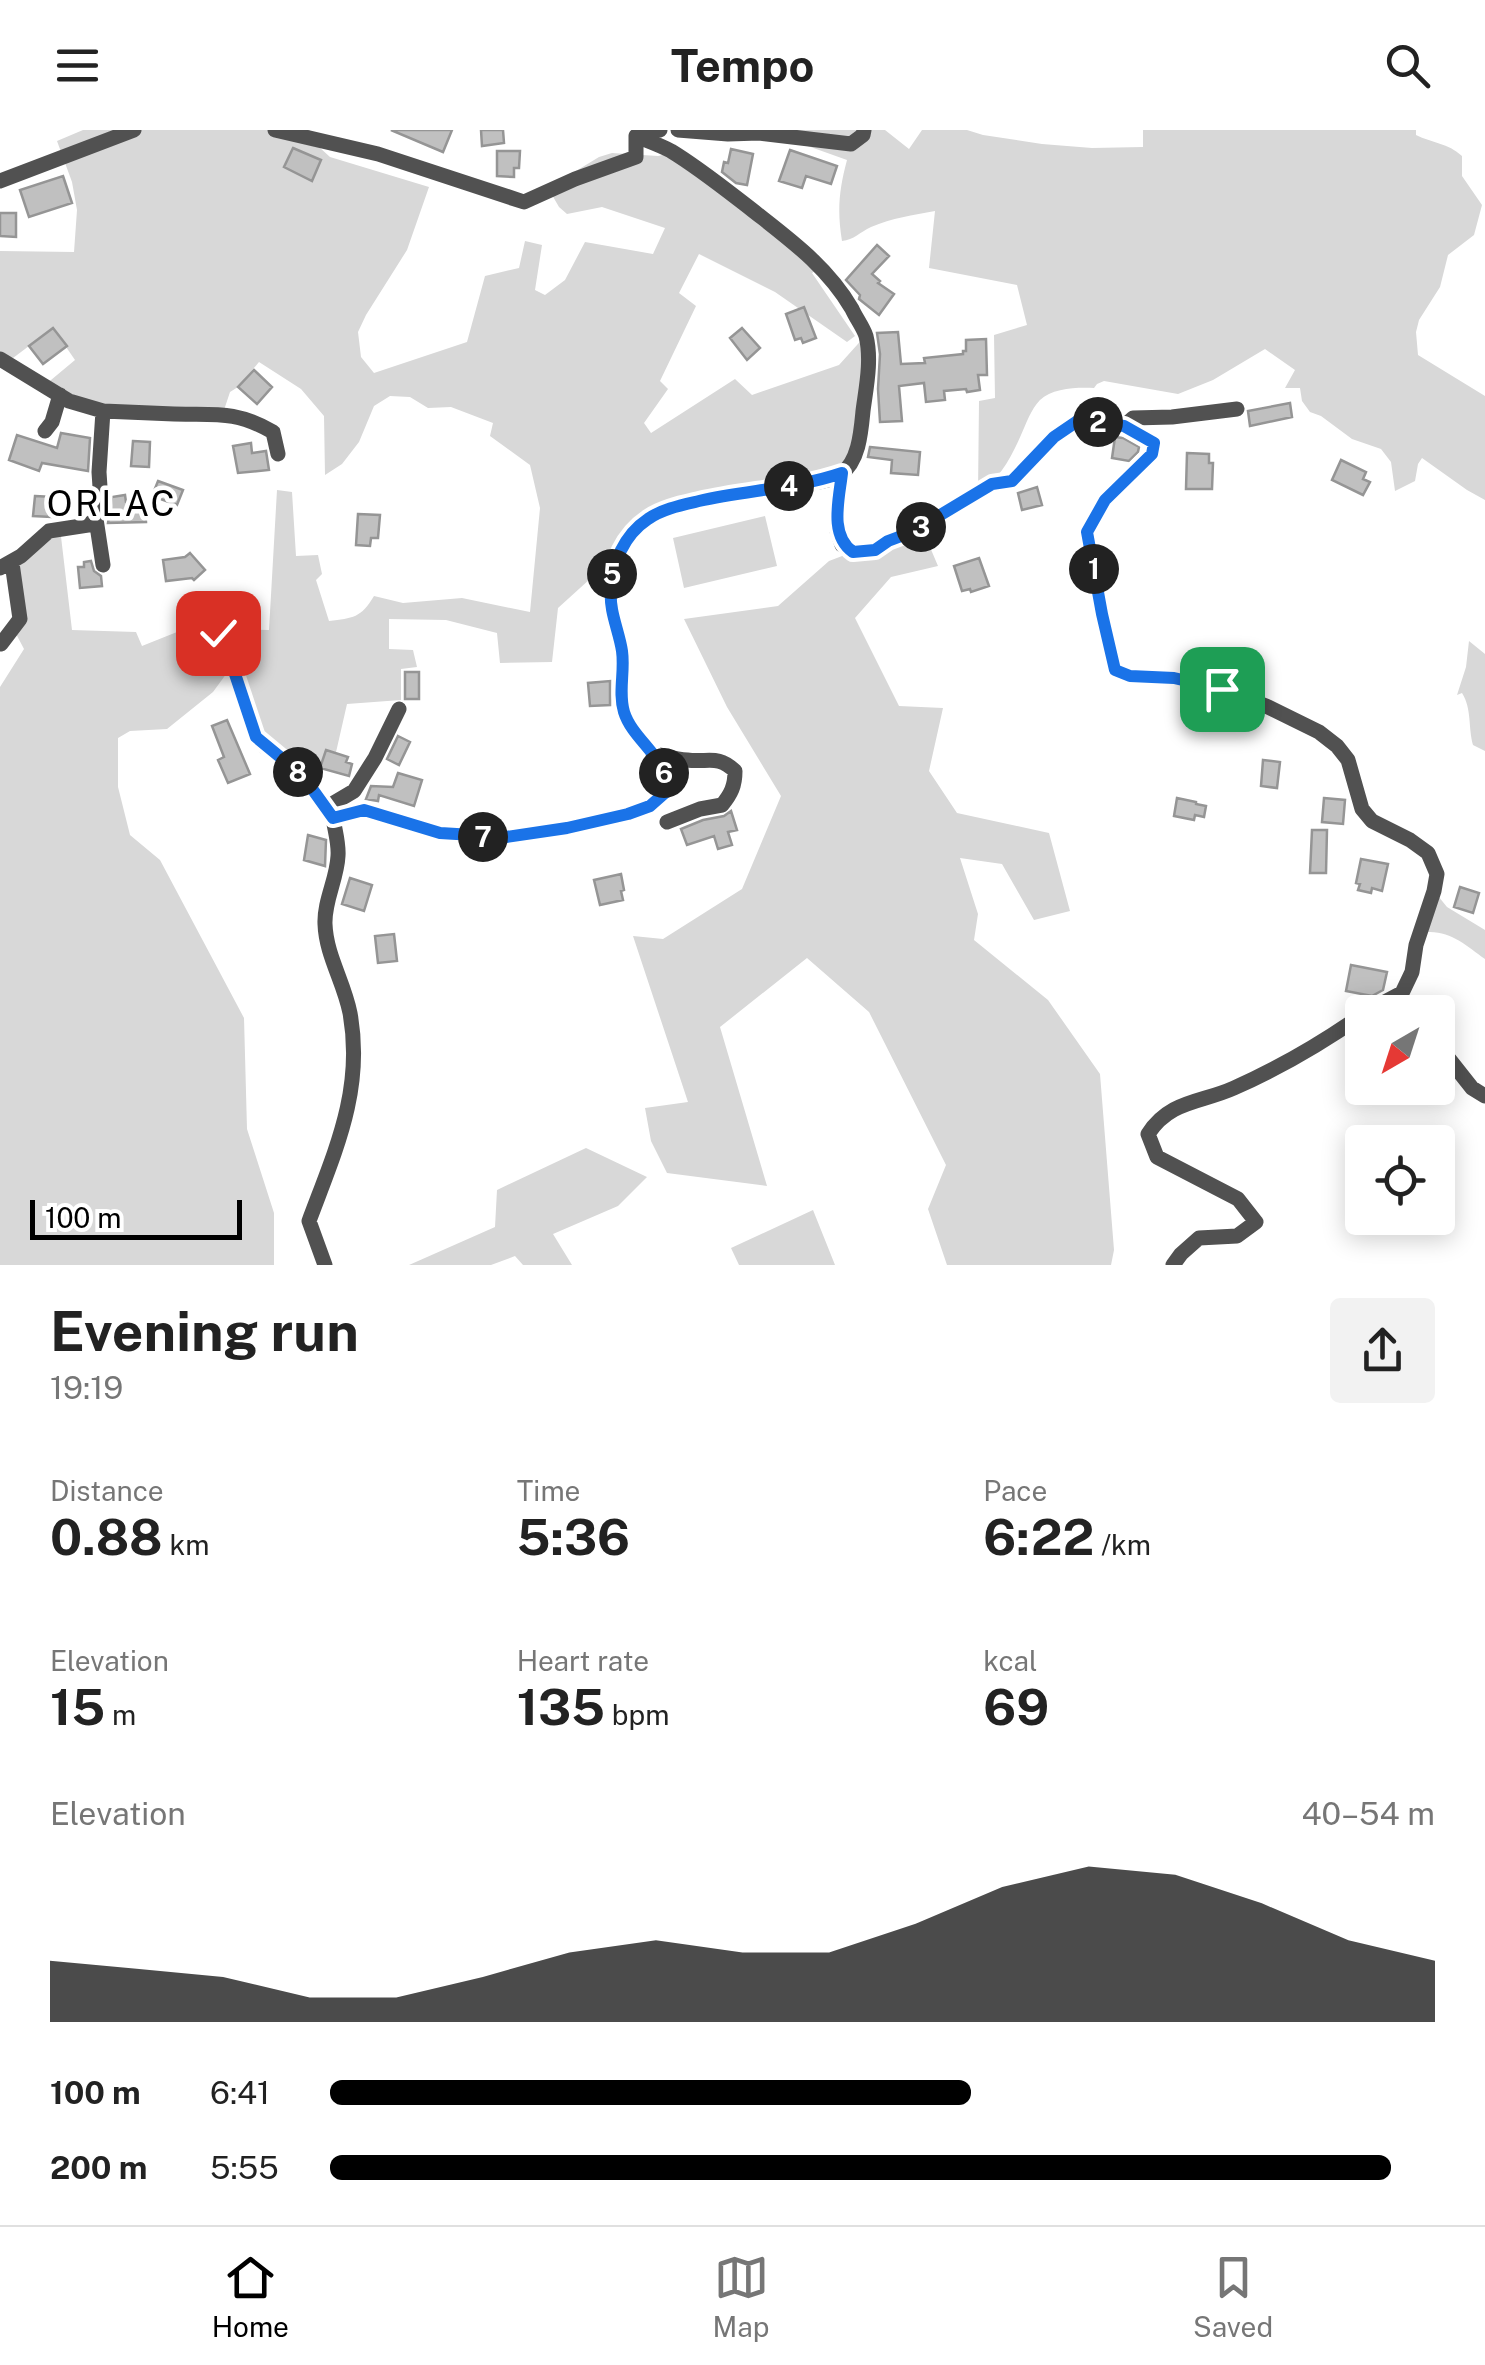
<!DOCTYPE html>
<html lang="en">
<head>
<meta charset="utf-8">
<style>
  body { margin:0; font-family:"Public Sans",sans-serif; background:#f2f2f2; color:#222; height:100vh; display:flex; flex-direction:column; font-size:38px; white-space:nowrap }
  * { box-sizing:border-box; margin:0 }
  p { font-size:32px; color:#767676 }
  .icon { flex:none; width:55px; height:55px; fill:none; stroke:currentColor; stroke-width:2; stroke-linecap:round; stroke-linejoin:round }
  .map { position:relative; height:1135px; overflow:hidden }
  .sheet { display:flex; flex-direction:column; background:#fff; flex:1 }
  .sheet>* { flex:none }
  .needle { width:65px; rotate:219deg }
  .tools { position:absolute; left:1345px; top:865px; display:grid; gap:20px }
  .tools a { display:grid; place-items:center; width:110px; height:110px; border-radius:10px; background:#fff; box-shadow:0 5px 25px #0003; font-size:50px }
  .scale { position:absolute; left:30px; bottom:25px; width:212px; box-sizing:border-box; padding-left:10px; border:5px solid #000; border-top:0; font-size:28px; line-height:35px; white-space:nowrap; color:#000; -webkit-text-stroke:8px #fff; paint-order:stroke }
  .pin { position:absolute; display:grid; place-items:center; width:85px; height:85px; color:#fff; margin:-42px; border-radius:20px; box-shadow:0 5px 15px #0006 }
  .km { position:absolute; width:50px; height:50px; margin:-25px; border-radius:50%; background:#222; color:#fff; font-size:28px; line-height:50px; text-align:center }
  .round { display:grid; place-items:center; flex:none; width:105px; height:105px; border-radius:10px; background:#f2f2f2 }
  .head { display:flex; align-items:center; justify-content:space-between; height:170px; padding:0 50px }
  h1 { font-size:55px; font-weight:700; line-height:75px }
  .metrics { display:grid; grid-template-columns:repeat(3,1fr); gap:15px; height:170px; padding:10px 50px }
  .metrics div { display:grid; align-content:center }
  .metrics b { font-size:50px; font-weight:700 }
  .metrics small { font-size:28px; font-weight:400 }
  .metrics p { font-size:28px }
  .chart { height:280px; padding:20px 50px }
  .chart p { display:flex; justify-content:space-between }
  .chart svg { width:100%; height:180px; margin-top:10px; fill:#000; opacity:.7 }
  ul { padding:0 50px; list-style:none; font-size:32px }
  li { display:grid; grid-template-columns:160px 120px 1fr; align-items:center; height:75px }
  li i { height:25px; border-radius:12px; background:#000 }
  header { display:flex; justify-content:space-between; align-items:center; height:130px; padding:0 50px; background:#fff; font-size:45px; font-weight:700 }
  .tab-bar { display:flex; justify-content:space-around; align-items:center; height:140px; border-top:2px solid #e0e0e0; background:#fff; font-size:28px; color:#767676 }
  .tab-bar a { display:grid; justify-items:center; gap:5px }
  .tab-bar .on { color:#000 }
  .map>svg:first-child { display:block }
  .green { fill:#d8d8d8 }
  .building { fill:#c0c0c0; stroke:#959595; stroke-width:2.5 }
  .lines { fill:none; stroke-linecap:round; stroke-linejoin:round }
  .minor { stroke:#515151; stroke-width:15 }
  .route-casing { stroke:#fff; stroke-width:20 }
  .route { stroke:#1a73e8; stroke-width:12 }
  .labels { text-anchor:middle; stroke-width:9; stroke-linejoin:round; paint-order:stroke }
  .quarter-label { font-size:35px; letter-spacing:2.5px; fill:#000; stroke:#fff }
</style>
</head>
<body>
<header><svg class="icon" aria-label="menu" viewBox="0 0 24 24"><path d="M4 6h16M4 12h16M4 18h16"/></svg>Tempo<svg class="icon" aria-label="search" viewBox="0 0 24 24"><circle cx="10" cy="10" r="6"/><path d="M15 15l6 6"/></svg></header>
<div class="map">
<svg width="1485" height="1135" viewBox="0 0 1485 1135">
  <rect width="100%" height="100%" fill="#fff"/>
  <path class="green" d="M 83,0 L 310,0 L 307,6 L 330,27 L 429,57 L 407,120 L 366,185 L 358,202 L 361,227 L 374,243 L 467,212 L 485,146 L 519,138 L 525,111 L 542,115 L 535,160 L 545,165 L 565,150 L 585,112 L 653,124 L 665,98 L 602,77 L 567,84 L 559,77 L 548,58 L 599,27 L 612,23 L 658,26 L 680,21 L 823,136 L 812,143 L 855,206 L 847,212 L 775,162 L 699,124 L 679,163 L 696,176 L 660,251 L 668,259 L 644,293 L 651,303 L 735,249 L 752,265 L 839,235 L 866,205 L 865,299 L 843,340 L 665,381 L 558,478 L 552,532 L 500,533 L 497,503 L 446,490 L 389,489 L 389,519 L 413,520 L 417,537 L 401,539 L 401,570 L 347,574 L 334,631 L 303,646 L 265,617 L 232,536 L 213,562 L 167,599 L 130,601 L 118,608 L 118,657 L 130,705 L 160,730 L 244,888 L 247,999 L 274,1083 L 274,1135 L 0,1135 L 0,557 L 24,519 L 14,500 L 12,433 L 60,398 L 72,500 L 136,502 L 142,516 L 177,502 L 213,493 L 217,499 L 269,500 L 277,360 L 292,362 L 296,426 L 318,425 L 322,444 L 316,450 L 329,491 C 353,488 361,488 374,466 L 403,473 L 462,468 L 530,482 L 540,378 L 530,335 L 490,306 L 493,293 L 451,277 L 428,278 L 410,267 L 390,266 L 374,276 L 359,312 L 342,334 L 325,345 L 324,286 L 301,259 L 259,232 L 238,257 L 230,262 L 223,283 L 103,281 L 45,255 L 75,230 L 53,198 L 13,228 L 0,223 L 0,121 L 74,122 L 77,80 L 72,52 L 57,11 Z
    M 763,0 L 885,0 L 909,19 L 922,0 L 967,0 L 983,5 L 1042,14 L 1092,18 L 1143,17 L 1143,0 L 1416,0 L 1416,5 C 1432,13 1448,13 1462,26 L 1462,46 L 1482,75 L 1474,105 L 1448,125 L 1440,157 L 1419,190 L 1416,202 L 1418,225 L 1485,266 L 1485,370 L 1467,360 L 1422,328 L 1418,334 L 1415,351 L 1395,361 L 1391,332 L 1381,319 L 1352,309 L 1321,286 L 1310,282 L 1302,271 L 1300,258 L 1285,258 L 1295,240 L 1265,219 L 1213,250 L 1178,264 L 1104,251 L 1097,254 L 1094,258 C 1078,257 1052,258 1040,270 C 1031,279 1026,294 1021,305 C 1011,328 999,350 978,363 L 979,271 L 995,268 L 994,205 L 1027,195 L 1017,155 L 929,138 L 935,81 C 913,85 892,88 871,97 C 860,102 854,110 842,111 C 837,80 839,60 847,30 Z
    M 765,386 L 777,436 L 684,458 L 673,408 Z
    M 921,396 L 938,436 L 891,447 L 855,488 L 899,576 L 943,578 L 929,641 L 957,683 L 1049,703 L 1070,781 L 1034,790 L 1002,734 L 960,728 L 978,784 L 974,810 L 1048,870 L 1100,944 L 1114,1120 L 1111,1135 L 947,1135 L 928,1079 L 946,1035 L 869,882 L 807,828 L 720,897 L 767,1056 L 667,1043 L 651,1011 L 645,978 L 688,972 L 633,806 L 663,809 L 742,759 L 781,666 L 727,577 L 684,489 L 778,476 L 829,431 Z
    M 1469,511 L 1485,524 L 1485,621 L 1473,615 C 1468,597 1472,579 1462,563 L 1457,565 L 1466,537 Z
    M 1434,761 L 1447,777 L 1485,800 L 1485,829 C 1467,816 1451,801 1428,802 Z
    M 586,1018 L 647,1047 L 618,1076 L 553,1104 L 572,1135 L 523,1135 L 515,1126 L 491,1135 L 409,1135 L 495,1097 L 497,1060 Z
    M 813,1080 L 835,1135 L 739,1135 L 731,1118 Z"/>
  <path class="building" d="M 391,0 L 452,0 L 443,22 Z
    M 481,0 L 503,0 L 504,13 L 482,16 Z
    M 293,18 L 321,30 L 312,51 L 284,37 Z
    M 731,19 L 753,24 L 747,55 L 736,53 L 722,42 L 724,32 L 728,33 Z
    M 790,20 L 837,36 L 831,54 L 806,46 L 802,58 L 779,51 Z
    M 497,21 L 520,21 L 519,38 L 514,38 L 514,47 L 497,46 Z
    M 63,46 L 72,73 L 29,87 L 20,60 Z
    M 0,83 L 16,83 L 16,107 L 0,106 Z
    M 877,115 L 889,126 L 872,144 L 880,151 L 878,153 L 894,164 L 879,185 L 859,169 L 860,165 L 846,150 Z
    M 804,177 L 816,208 L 803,213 L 801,208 L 795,210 L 786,184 Z
    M 53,198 L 67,216 L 43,234 L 29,216 Z
    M 742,198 L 760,218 L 747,230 L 730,208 Z
    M 898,202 L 901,234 L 925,233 L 924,228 L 963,224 L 963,221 L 966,221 L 966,210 L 986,209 L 987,245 L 978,245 L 980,260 L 967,262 L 966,259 L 944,261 L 945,270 L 926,272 L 924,253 L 899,256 L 902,291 L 880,292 L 878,259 L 880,224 L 877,203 Z
    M 254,240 L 272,257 L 257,274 L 238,257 Z
    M 1290,273 L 1292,287 L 1250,296 L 1248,281 Z
    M 61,303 L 90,308 L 88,341 L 42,333 L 39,341 L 9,330 L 17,305 L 57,318 Z
    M 1115,307 L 1123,308 L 1139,317 L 1138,322 L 1129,331 L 1112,328 Z
    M 133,311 L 150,312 L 149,337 L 131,336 Z
    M 251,313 L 252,323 L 266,321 L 269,340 L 238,343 L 233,316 Z
    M 870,317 L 920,322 L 918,345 L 891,343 L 892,330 L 868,327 Z
    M 1187,323 L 1209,324 L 1209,333 L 1213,333 L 1212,359 L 1186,359 Z
    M 1341,330 L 1366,342 L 1363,349 L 1370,352 L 1363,365 L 1332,350 Z
    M 158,351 L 183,360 L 177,375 L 152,366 Z
    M 1037,357 L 1042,375 L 1022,380 L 1018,363 Z
    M 125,365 L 126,372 L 145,371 L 146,392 L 108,393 L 112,367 Z
    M 35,366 L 53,367 L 51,387 L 33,386 Z
    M 358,384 L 380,385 L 378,408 L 371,408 L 370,416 L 356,415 Z
    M 190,423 L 205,440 L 194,450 L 192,448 L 166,451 L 163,430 L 185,427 Z
    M 979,428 L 989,456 L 971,462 L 970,459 L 962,461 L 954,436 Z
    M 91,431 L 94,441 L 101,446 L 102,456 L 80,458 L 78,437 L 84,437 L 84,432 Z
    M 405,542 L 419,542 L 419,569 L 405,569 Z
    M 610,551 L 610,575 L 590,576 L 588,553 Z
    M 227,590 L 250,644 L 228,653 L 218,630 L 224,627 L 212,596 Z
    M 398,606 L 410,612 L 399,635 L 387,629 Z
    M 326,620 L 348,627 L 346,632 L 352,634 L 349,646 L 320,638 Z
    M 1263,630 L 1280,632 L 1277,658 L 1261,656 Z
    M 398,643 L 422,650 L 414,676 L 379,665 L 378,671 L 366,669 L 371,656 L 393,657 Z
    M 1177,668 L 1196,672 L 1196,674 L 1206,676 L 1204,687 L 1195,685 L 1194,690 L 1174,686 Z
    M 1324,668 L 1345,670 L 1343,694 L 1322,692 Z
    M 731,681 L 737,700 L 728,702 L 732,715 L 718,719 L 714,706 L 687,715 L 681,699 L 703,690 L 724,686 Z
    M 1312,700 L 1327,700 L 1326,743 L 1310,743 Z
    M 308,705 L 326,710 L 325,736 L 304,730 Z
    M 1361,729 L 1388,734 L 1382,761 L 1372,758 L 1371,763 L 1358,760 L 1360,754 L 1356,753 Z
    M 621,744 L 624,760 L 621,761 L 623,770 L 600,775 L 594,750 Z
    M 350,748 L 372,755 L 364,781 L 342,774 Z
    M 1460,757 L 1479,763 L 1473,783 L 1454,777 Z
    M 394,804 L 397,831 L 378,833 L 375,806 Z
    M 1351,835 L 1387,842 L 1383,860 L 1372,866 L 1346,861 Z"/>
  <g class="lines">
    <path class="minor" d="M 275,0 L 378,24 L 524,72 L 575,49 L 636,27 L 636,6
      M 678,0 L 728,4 L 759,3 L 851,14 L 863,5 L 864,0
      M 0,51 L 134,0
      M 0,229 L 69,271 L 103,281 L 99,342 L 101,372 L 96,389 L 88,395 L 49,401 L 21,426 L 0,438
      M 103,281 C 127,282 151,283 174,284 C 215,285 235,280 273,302 L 278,324
      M 1124,296 L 1133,288 L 1172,287 L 1237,279
      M 45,301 L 52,292 L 60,265
      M 842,343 L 837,401 L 842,415 L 853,422 L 875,420 L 888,411 L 912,402 L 992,354 L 1011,351 L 1053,307 L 1079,290 L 1124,296 L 1155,313 L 1153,323 L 1105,370 L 1087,402 L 1102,484 L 1115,540 L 1131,546 L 1174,548 L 1222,559 L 1266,576 L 1319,602 L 1337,616 L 1348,630 L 1362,679 L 1372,691 L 1410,710 L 1428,723 L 1437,744 L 1434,761 L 1416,815 L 1412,842 L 1402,863 L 1366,882
      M 96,389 L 103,435
      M 200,473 C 229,513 239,561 256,607 L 265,617 L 303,646 L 333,688 C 342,686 353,681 362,680 C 377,679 421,700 441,703 C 496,712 553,703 606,689 C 623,685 641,682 656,672 C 691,648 633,609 624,584 C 617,565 624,544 623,524 C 620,496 606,472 613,443 C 617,422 632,399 650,387 C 682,367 751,362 789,356 C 805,354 828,353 841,344 C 859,331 861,302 863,281 C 866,258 872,230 866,206 C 863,197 856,188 852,179 C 827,136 789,109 751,79 C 725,59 699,38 671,21 C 660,15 648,11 636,6 L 660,0
      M 1,514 L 20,489 L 12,433
      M 654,624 C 665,626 676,629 687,630 C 708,633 717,624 735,641 C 735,656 731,664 722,675 L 700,679 L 667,692
      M 327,677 L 354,661 L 375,628 L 399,579
      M 1438,915 L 1472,958 L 1485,966
      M 325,1135 L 309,1091 C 335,1021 364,960 350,883 C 344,852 326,825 325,794 C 324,771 337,749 338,726 C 339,714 335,701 333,688
      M 1173,1135 L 1181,1124 L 1199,1108 L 1237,1106 L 1256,1092 L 1238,1069 L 1157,1027 L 1148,1004 C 1170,970 1201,973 1234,958 C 1279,938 1322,913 1362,885"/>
  </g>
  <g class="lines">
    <g class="route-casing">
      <path id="route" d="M 218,503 L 232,535 L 256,607 L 303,646 L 333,688 L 364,680 L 440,703 L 506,707 L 567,698 L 628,684 L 650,676 L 667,661 C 669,628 633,611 624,582 C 618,562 625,542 622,521 C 619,501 609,481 611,461 C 612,433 624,405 648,389 C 662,379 682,375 699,371 C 746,360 795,359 842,343 C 839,370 829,405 853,422 L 875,420 L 888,411 L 912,402 L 992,354 L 1012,351 L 1054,307 L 1079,290 L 1124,296 L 1154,313 L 1152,324 L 1105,370 L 1087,402 L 1102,484 L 1115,540 L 1130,546 L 1174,548 L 1222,559"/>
    </g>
    <use href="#route" class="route"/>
  </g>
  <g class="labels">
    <g class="quarter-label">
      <text x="112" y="386">ORLAC</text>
    </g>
  </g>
</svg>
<div class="tools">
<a><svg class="needle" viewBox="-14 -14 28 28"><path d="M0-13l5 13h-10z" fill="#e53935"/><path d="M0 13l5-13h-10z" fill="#767676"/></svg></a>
<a><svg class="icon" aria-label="locate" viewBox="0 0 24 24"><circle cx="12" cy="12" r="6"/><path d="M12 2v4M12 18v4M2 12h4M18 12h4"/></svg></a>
</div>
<div class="scale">100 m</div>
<div class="pin" style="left:1222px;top:559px;background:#1e9e55"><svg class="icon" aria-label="arrive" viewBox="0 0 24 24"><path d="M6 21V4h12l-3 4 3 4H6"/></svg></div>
<div class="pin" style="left:218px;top:503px;background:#d93025"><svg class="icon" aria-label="check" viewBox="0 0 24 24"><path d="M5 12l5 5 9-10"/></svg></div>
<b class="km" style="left:1094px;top:439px">1</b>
<b class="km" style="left:1098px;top:292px">2</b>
<b class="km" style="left:921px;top:397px">3</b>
<b class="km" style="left:789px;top:356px">4</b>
<b class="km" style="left:612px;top:444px">5</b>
<b class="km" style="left:664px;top:643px">6</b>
<b class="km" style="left:483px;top:707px">7</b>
<b class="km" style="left:298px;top:642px">8</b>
</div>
<section class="sheet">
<div class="head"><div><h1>Evening run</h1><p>19:19</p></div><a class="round"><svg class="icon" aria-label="share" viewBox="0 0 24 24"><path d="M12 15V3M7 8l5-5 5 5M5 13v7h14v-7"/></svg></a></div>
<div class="metrics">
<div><p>Distance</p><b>0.88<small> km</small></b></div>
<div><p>Time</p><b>5:36</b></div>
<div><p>Pace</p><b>6:22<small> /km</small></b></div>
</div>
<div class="metrics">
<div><p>Elevation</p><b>15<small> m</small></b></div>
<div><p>Heart rate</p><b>135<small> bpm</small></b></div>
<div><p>kcal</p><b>69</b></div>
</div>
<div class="chart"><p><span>Elevation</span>40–54 m</p>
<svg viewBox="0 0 160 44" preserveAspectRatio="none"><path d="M0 44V29L10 31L20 33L30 38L40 38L50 33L60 27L70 24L80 27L90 27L100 20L110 11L120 6L130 8L140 15L150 24L160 29V44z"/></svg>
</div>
<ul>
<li><b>100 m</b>6:41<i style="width:58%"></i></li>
<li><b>200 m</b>5:55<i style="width:96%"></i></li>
</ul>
</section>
<nav class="tab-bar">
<a class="on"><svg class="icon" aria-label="home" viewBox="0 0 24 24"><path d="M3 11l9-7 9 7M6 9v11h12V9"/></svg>Home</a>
<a><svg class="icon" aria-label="map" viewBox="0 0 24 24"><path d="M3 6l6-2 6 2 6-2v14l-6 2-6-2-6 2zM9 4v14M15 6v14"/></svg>Map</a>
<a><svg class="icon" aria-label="saved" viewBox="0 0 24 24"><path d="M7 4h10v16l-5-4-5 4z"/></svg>Saved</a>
</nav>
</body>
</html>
